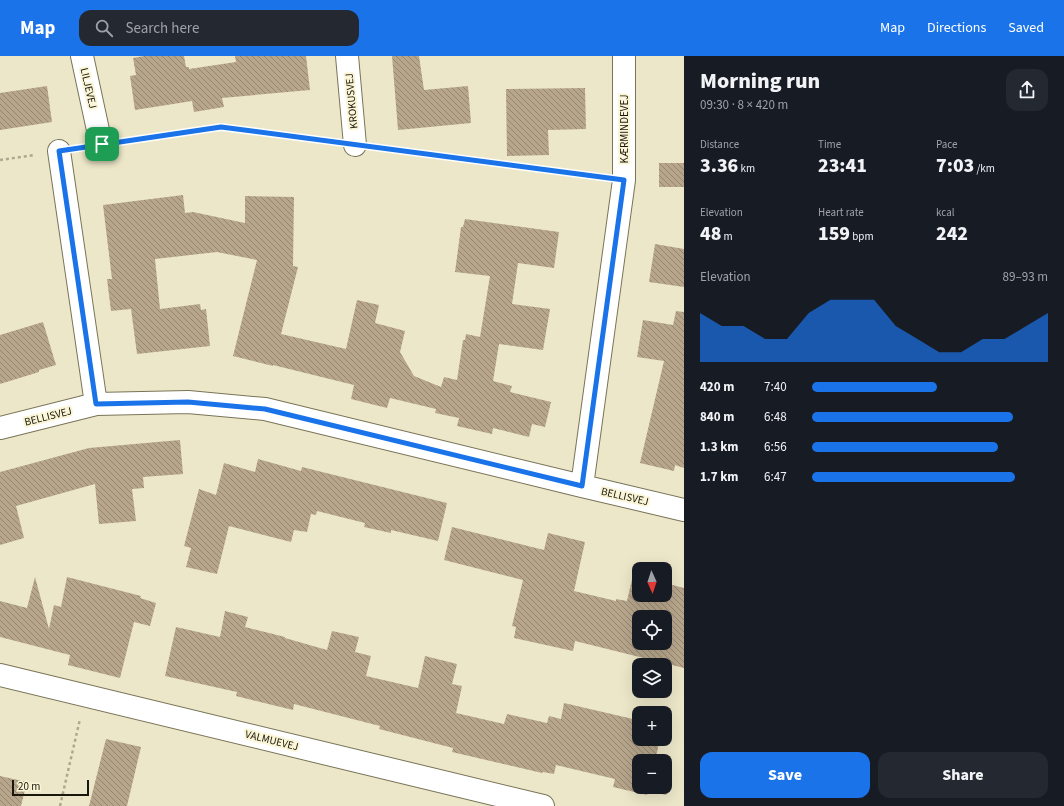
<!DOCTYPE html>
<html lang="en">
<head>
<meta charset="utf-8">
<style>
  body { margin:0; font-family:"Source Sans 3",sans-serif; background:#242831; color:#f1f3f6; height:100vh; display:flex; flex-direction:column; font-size:15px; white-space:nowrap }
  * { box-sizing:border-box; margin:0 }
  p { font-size:13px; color:#9ea1a6 }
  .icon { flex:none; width:22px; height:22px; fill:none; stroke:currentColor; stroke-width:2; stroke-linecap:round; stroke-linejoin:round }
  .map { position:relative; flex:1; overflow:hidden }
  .details { display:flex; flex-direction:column; background:#171b24; width:380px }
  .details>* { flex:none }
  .needle { width:26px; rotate:177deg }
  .buttons { position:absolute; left:632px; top:506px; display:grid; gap:8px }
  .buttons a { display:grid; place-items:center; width:40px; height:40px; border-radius:8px; background:#171b24; box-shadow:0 4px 16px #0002; font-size:20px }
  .scale { position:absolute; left:12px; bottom:10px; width:77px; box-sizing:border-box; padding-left:4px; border:2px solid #19170c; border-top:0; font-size:11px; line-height:14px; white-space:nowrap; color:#19170c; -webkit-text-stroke:3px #faf5d6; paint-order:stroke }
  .pin { position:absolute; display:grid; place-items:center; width:34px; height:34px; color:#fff; margin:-17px; border-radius:8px; box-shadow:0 2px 6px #0006 }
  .round { display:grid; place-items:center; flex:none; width:42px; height:42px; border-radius:12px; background:#242831 }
  .headline { display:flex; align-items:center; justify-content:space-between; height:68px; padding:0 16px }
  h1 { font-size:22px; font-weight:800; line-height:30px }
  .metrics { display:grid; grid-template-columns:repeat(3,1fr); gap:6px; height:68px; padding:4px 16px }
  .metrics div { display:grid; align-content:center }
  .metrics b { font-size:20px; font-weight:800 }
  .metrics small { font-size:11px; font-weight:400 }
  .metrics p { font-size:11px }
  .chart { height:112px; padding:8px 16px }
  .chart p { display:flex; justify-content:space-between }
  .chart svg { width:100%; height:72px; margin-top:4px; fill:#1a73e8; opacity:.7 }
  .action { display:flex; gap:8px; margin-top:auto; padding:8px 16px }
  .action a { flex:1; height:46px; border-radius:12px; background:#1a73e8; color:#fff; font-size:16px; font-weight:800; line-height:46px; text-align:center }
  .action a+a { background:#242831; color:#f1f3f6 }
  ul { padding:0 16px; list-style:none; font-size:13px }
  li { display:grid; grid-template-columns:64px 48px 1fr; align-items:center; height:30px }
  li i { height:10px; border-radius:5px; background:#1a73e8 }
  header { display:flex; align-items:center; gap:24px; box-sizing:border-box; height:56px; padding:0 20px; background:#1a73e8; color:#fff }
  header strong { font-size:19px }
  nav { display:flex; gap:22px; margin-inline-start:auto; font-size:14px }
  .search { width:280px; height:36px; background:#242831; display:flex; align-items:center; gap:10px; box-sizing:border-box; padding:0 14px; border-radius:12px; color:#9ea1a6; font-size:15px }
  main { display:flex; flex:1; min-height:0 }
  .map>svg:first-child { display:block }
  .building { fill:url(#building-back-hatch); fill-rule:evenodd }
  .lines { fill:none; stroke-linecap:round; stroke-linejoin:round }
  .minor-casing { stroke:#797458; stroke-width:24 }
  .path { stroke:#aca88f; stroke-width:2.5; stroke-dasharray:3 3; stroke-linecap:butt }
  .minor { stroke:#fff; stroke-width:22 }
  .route-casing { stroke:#fff; stroke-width:8 }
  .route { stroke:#1a73e8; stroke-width:5 }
  .labels { text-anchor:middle; stroke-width:4; stroke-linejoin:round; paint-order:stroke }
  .street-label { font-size:11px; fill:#19170c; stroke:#faf5d6 }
</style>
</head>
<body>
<header>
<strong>Map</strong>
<div class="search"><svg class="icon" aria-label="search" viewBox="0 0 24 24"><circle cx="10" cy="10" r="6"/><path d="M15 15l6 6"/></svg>Search here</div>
<nav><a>Map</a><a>Directions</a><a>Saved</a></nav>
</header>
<main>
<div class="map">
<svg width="684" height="750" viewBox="0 0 684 750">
  <defs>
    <pattern id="building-back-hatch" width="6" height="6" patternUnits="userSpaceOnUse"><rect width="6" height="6" fill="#b7a68c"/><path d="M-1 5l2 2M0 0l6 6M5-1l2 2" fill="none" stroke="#948671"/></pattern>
  </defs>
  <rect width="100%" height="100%" fill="#ede7c9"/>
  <path class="building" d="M 144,0 L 184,0 L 186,11 L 189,11 L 189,13 L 236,6 L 235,0 L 306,0 L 310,34 L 222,42 L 224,51 L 194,56 L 192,45 L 135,54 L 130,20 L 136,19 L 133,2 Z
    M 392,0 L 419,0 L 424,34 L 468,30 L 471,67 L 398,74 Z
    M 47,30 L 52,66 L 0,74 L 0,37 Z
    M 585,32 L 586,73 L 548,74 L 549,99 L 507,100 L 506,33 Z
    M 659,107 L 684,107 L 684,131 L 659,131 Z
    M 183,139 L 185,157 L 193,156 L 245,167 L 245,140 L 294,141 L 293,210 L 298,211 L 281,278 L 346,293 L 357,244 L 379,249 L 375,267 L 405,275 L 400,296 L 414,320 L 441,331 L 444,321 L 457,324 L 463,284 L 465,284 L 466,278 L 480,281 L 490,220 L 455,216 L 461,171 L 463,171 L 465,163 L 559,176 L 554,212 L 518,207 L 512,248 L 550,253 L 543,294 L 499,288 L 493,325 L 512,330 L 510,336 L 551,346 L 545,371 L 532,368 L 529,381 L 493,372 L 492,378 L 457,370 L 459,362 L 435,357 L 436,353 L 390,342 L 387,352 L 351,343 L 354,329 L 273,309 L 273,310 L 233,300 L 257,204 L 217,196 L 155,203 L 160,253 L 200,248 L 201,254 L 206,253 L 210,290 L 137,298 L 131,253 L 111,255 L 107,223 L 112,223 L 103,149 Z
    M 655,188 L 684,193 L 684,231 L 649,226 Z
    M 676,255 L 684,256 L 684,412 L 675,409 L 674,415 L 640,407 L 664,305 L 637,301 L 643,264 L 673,269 Z
    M 43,266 L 56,309 L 39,314 L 39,316 L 0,328 L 0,279 Z
    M 180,384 L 183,418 L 143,421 L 144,432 L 132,433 L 136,465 L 99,468 L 95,428 L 16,450 L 24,482 L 0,489 L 0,416 L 89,392 Z
    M 258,403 L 301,415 L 302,411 L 447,447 L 438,485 L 391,474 L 391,477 L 364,471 L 365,467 L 317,455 L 316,459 L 311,458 L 307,476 L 294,474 L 291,486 L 229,470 L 217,518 L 186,511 L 191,492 L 184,490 L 199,433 L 216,439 L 224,407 L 255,416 Z
    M 452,471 L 544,494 L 548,477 L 585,486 L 574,535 L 616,545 L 616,543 L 627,545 L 633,519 L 639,520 L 639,539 L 665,539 L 665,527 L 684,532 L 684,612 L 575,585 L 573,595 L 514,582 L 516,571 L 512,570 L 523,524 L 444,504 ZM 639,561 L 665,561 L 665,587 L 639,587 Z
    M 35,521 L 49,573 L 54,549 L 61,551 L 67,521 L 141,540 L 140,542 L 156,547 L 150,570 L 134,566 L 120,622 L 68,609 L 70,599 L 0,581 L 0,545 L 27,552 Z
    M 225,555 L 248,561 L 245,571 L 285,581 L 285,582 L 327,594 L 332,575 L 359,581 L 355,596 L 371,600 L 366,620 L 418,632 L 425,600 L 457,608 L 452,628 L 462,630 L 456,657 L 504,668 L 507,658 L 547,667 L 549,660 L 561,663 L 564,647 L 633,663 L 633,665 L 639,666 L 639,683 L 660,683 L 655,705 L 639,705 L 639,731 L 665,731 L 665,713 L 672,715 L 666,739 L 648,735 L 647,739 L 613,731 L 615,723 L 556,709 L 554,718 L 543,716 L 542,717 L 452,696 L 453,692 L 379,673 L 380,670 L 294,648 L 293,654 L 236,640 L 237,636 L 165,620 L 176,571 L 220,581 Z
    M 106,683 L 141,691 L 127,750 L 89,750 Z
    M 0,720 L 27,726 L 21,750 L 0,750 Z"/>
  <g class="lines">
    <g class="minor-casing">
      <path id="minor" d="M 82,0 L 101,88
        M 347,0 L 355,89
        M 59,95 L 96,348
        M 0,372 L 96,348 L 188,346 L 265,353 L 582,430 L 684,454
        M 582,430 L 624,124 L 624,0
        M 0,619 L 543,750"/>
    </g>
    <path class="path" d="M 125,85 L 221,71 L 330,86
      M 379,92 L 600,121
      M 0,104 L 35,99
      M 60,750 L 80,663"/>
    <use href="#minor" class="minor"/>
  </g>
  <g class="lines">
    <g class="route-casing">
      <path id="route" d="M 221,71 L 624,124 L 582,430 L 265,353 L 188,346 L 96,348 L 59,95 Z"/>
    </g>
    <use href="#route" class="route"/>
  </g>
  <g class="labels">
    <g class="street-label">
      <text transform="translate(89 32) rotate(77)" y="4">LILJEVEJ</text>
      <text transform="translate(351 45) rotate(-95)" y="4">KROKUSVEJ</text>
      <text transform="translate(624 73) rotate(-90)" y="4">KÆRMINDEVEJ</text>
      <text transform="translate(48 360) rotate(-14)" y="4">BELLISVEJ</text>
      <text transform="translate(625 440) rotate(13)" y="4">BELLISVEJ</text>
      <text transform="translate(272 684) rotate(14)" y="4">VALMUEVEJ</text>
    </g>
  </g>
</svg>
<div class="buttons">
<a><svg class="needle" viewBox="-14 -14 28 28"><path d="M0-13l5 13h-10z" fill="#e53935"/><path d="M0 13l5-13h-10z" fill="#9ea1a6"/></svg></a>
<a><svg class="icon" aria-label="locate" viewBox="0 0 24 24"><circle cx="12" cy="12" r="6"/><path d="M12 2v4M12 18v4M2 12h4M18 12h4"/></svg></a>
<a><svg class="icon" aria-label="layers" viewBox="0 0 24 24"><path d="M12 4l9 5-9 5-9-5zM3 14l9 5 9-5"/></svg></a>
<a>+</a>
<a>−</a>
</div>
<div class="scale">20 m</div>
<div class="pin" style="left:102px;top:88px;background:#1e9e55"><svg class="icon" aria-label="arrive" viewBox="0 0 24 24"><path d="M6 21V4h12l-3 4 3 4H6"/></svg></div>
</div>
<section class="details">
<div class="headline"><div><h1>Morning run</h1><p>09:30 · 8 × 420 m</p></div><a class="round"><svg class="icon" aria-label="share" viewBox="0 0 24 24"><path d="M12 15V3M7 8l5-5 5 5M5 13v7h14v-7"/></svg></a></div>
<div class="metrics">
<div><p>Distance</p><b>3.36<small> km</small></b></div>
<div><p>Time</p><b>23:41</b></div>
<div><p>Pace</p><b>7:03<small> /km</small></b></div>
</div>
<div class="metrics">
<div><p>Elevation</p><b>48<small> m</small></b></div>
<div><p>Heart rate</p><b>159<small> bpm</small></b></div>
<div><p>kcal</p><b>242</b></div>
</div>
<div class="chart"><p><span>Elevation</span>89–93 m</p>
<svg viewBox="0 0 160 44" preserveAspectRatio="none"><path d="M0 44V14L10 22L20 22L30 30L40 30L50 14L60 6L70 6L80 6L90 22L100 30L110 38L120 38L130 30L140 30L150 22L160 14V44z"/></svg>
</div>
<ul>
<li><b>420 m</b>7:40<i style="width:53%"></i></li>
<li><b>840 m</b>6:48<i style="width:85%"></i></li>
<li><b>1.3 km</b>6:56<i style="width:79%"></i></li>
<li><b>1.7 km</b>6:47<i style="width:86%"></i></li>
</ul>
<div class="action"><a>Save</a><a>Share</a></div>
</section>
</main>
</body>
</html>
